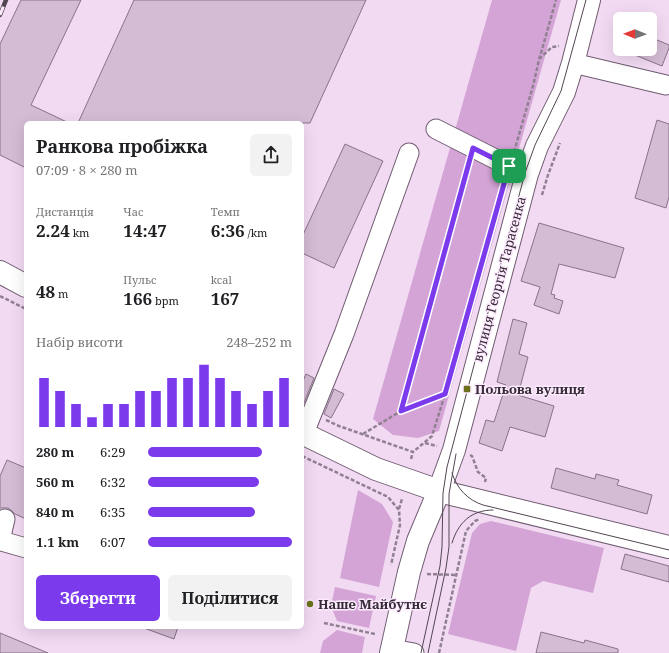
<!DOCTYPE html>
<html lang="uk">
<head>
<meta charset="utf-8">
<style>
  body { margin:0; font-family:"Noto Serif",serif; background:#f2f2f2; color:#202124; height:100vh; display:flex; flex-direction:column; font-size:15px; white-space:nowrap }
  * { box-sizing:border-box; margin:0 }
  p { font-size:13px; color:#757577 }
  .icon { flex:none; width:22px; height:22px; fill:none; stroke:currentColor; stroke-width:2; stroke-linecap:round; stroke-linejoin:round }
  .map { position:relative; flex:1; overflow:hidden }
  .drawer { position:absolute; left:24px; top:121px; width:280px; height:508px; display:flex; flex-direction:column; background:#fff; border-radius:6px; box-shadow:0 4px 16px #0002 }
  .drawer>* { flex:none }
  .needle { width:26px; rotate:271deg }
  .tools { position:absolute; left:613px; top:12px; display:grid; gap:8px }
  .tools a { display:grid; place-items:center; width:44px; height:44px; border-radius:6px; background:#fff; box-shadow:0 4px 16px #0002; font-size:20px }
  .pin { position:absolute; display:grid; place-items:center; width:34px; height:34px; color:#fff; margin:-17px; border-radius:8px; box-shadow:0 2px 6px #0006 }
  .round { display:grid; place-items:center; flex:none; width:42px; height:42px; border-radius:6px; background:#f2f2f2 }
  .head { display:flex; align-items:center; justify-content:space-between; height:68px; padding:0 12px }
  h1 { font-size:18px; font-weight:700; line-height:30px }
  .figures { display:grid; grid-template-columns:repeat(3,1fr); gap:6px; height:68px; padding:4px 12px }
  .figures div { display:grid; align-content:center }
  .figures b { font-size:17px; font-weight:700 }
  .figures small { font-size:11px; font-weight:400 }
  .figures p { font-size:11px }
  .chart { height:112px; padding:8px 12px }
  .chart p { display:flex; justify-content:space-between }
  .chart svg { width:100%; height:72px; margin-top:4px; stroke:#7c3aed; stroke-width:6 }
  .primary-button { display:flex; gap:8px; margin-top:auto; padding:8px 12px }
  .primary-button a { flex:1; height:46px; border-radius:6px; background:#7c3aed; color:#fff; font-size:16px; font-weight:700; line-height:46px; text-align:center }
  .primary-button a+a { background:#f2f2f2; color:#202124 }
  ul { padding:0 12px; list-style:none; font-size:13px }
  li { display:grid; grid-template-columns:64px 48px 1fr; align-items:center; height:30px }
  li i { height:10px; border-radius:5px; background:#7c3aed }
  .map>svg:first-child { display:block }
  .green { fill:#d4a4d6 }
  .building { fill:#d4bcd4; stroke:#887389 }
  .lines { fill:none; stroke-linecap:round; stroke-linejoin:round }
  .minor-casing { stroke:#705c71; stroke-width:21 }
  .major-casing { stroke:#705c71; stroke-width:24 }
  .path { stroke:#918092; stroke-width:2.5; stroke-dasharray:4 2; stroke-linecap:butt }
  .minor { stroke:#fff; stroke-width:19 }
  .major { stroke:#fff; stroke-width:22 }
  .tram { stroke:#524653; stroke-width:1 }
  .rail-casing { stroke:#524653; stroke-width:4.5 }
  .rail { stroke:#fce9fd; stroke-width:3; stroke-dasharray:9; stroke-linecap:butt }
  .route-casing { stroke:#fff; stroke-width:8 }
  .route { stroke:#7c3aed; stroke-width:5 }
  .poi-dot { fill:#69711a; stroke:#fce9fd; stroke-width:1.5 }
  .labels { text-anchor:middle; stroke-width:3; stroke-linejoin:round; paint-order:stroke }
  .street-label { font-size:13px; fill:#342b35; stroke:#fce9fd }
  .poi-label { font-size:13px; font-weight:bold; fill:#342b35; stroke:#fce9fd; text-anchor:start }
</style>
</head>
<body>
<div class="map">
<svg width="669" height="653" viewBox="0 0 669 653">
  <rect width="100%" height="100%" fill="#f2daf3"/>
  <path class="green" d="M 492,0 L 561,0 L 439,431 L 418,438 L 393,435 L 373,419 Z
    M 358,490 L 382,504 L 393,522 L 379,587 L 340,578 Z
    M 491,521 L 604,548 L 593,593 L 543,581 L 531,588 L 516,651 L 448,634 L 472,533 L 480,524 Z
    M 335,587 L 376,596 L 369,628 L 337,621 L 331,606 Z
    M 337,630 L 365,637 L 362,653 L 320,653 L 323,641 Z"/>
  <path class="building" d="M 21,0 L 81,0 L 31,105 L 69,123 L 26,123 L 26,168 L 0,155 L 0,44 Z
    M 134,0 L 366,0 L 310,123 L 78,123 Z
    M 650,37 L 669,45 L 669,48 L 662,66 L 620,49 L 650,49 Z
    M 657,120 L 669,124 L 669,197 L 666,208 L 635,198 Z
    M 345,144 L 383,161 L 334,268 L 302,253 L 302,237 Z
    M 539,223 L 624,248 L 615,278 L 559,264 L 551,294 L 555,295 L 554,298 L 563,301 L 559,314 L 534,305 L 540,287 L 521,281 Z
    M 513,319 L 527,323 L 519,354 L 528,357 L 518,395 L 554,406 L 545,437 L 510,427 L 502,451 L 479,443 L 486,420 L 494,422 L 506,385 L 497,382 Z
    M 306,374 L 314,378 L 304,403 L 302,402 L 302,383 Z
    M 334,389 L 344,394 L 331,418 L 324,414 Z
    M 7,460 L 26,468 L 26,519 L 15,514 L 12,511 L 8,508 L 0,508 L 0,476 Z
    M 556,468 L 595,479 L 596,474 L 619,480 L 617,485 L 652,495 L 647,514 L 551,488 Z
    M 625,554 L 669,566 L 669,582 L 621,569 Z
    M 144,627 L 178,627 L 174,639 L 144,628 Z
    M 541,632 L 584,643 L 585,640 L 618,649 L 618,653 L 536,653 Z
    M 0,633 L 48,653 L 0,653 Z"/>
  <g class="lines">
    <g class="minor-casing">
      <path id="minor" d="M 573,63 L 666,85
        M 436,129 L 509,166 L 527,174
        M 304,433 L 344,334 L 409,153
        M 0,541 L 5,519
        M 1,541 L 26,548
        M 392,649 L 414,653"/>
    </g>
    <g class="major-casing">
      <path id="major" d="M 0,272 L 26,286
        M 302,433 L 376,469 L 439,491 L 669,547
        M 391,653 L 409,572 L 418,541 L 439,491 L 454,450 L 527,174 L 537,146 L 564,92 L 573,63 L 589,0"/>
    </g>
    <path class="path" d="M 539,59 L 552,47 L 559,46
      M 514,152 L 533,86 L 539,60 L 556,0
      M 542,195 L 548,175 L 560,143
      M 0,296 L 26,309
      M 401,411 L 469,163
      M 326,420 L 339,426 L 413,452 L 432,436 L 450,378 L 497,210
      M 363,434 L 401,411 L 445,394
      M 425,443 L 437,446
      M 470,455 L 472,456 L 478,472 L 486,478 L 485,482
      M 302,456 L 388,497 L 399,510 L 400,525 L 391,565
      M 411,459 L 413,452
      M 399,509 L 402,499
      M 427,574 L 457,575
      M 324,623 L 375,634
      M 439,653 L 466,531 L 475,521 L 480,519"/>
    <use href="#minor" class="minor"/>
    <use href="#major" class="major"/>
    <path class="tram" d="M 452,473 C 457,489 468,500 483,505 L 669,550
      M 452,543 C 458,523 471,510 493,510
      M 421,653 L 440,566 L 442,547 L 443,493 L 447,467 L 525,173 L 535,145 L 561,91 L 586,0
      M 428,653 L 446,568 L 449,547 L 449,494 L 456,454"/>
    <g class="rail-casing">
      <path id="rail" d="M 0,15 L 6,0"/>
    </g>
    <use href="#rail" class="rail"/>
  </g>
  <g class="lines">
    <g class="route-casing">
      <path id="route" d="M 473,148 L 509,166 L 445,394 L 401,411 Z"/>
    </g>
    <use href="#route" class="route"/>
  </g>
  <g class="poi-dot">
    <rect x="463" y="385" width="8" height="8" rx="2"/>
    <circle cx="310" cy="604" r="4"/>
  </g>
  <g class="labels">
    <g class="street-label">
      <text transform="translate(499 279) rotate(-75)" y="5">вулиця Георгія Тарасенка</text>
    </g>
    <g class="poi-label">
      <text x="475" y="394">Польова вулиця</text>
      <text x="318" y="609">Наше Майбутнє</text>
    </g>
  </g>
</svg>
<div class="tools">
<a><svg class="needle" viewBox="-14 -14 28 28"><path d="M0-13l5 13h-10z" fill="#e53935"/><path d="M0 13l5-13h-10z" fill="#757577"/></svg></a>
</div>
<div class="pin" style="left:509px;top:166px;background:#1e9e55"><svg class="icon" aria-label="arrive" viewBox="0 0 24 24"><path d="M6 21V4h12l-3 4 3 4H6"/></svg></div>
<section class="drawer">
<div class="head"><div><h1>Ранкова пробіжка</h1><p>07:09 · 8 × 280 m</p></div><a class="round"><svg class="icon" aria-label="share" viewBox="0 0 24 24"><path d="M12 15V3M7 8l5-5 5 5M5 13v7h14v-7"/></svg></a></div>
<div class="figures">
<div><p>Дистанція</p><b>2.24<small> km</small></b></div>
<div><p>Час</p><b>14:47</b></div>
<div><p>Темп</p><b>6:36<small> /km</small></b></div>
</div>
<div class="figures">
<div><b>48<small> m</small></b></div>
<div><p>Пульс</p><b>166<small> bpm</small></b></div>
<div><p>kcal</p><b>167</b></div>
</div>
<div class="chart"><p><span>Набір висоти</span>248–252 m</p>
<svg viewBox="0 0 160 44" preserveAspectRatio="none"><path d="M5 44V14M15 44V22M25 44V30M35 44V38M45 44V30M55 44V30M65 44V22M75 44V22M85 44V14M95 44V14M105 44V6M115 44V14M125 44V22M135 44V30M145 44V22M155 44V14"/></svg>
</div>
<ul>
<li><b>280 m</b>6:29<i style="width:79%"></i></li>
<li><b>560 m</b>6:32<i style="width:77%"></i></li>
<li><b>840 m</b>6:35<i style="width:74%"></i></li>
<li><b>1.1 km</b>6:07<i style="width:100%"></i></li>
</ul>
<div class="primary-button"><a>Зберегти</a><a>Поділитися</a></div>
</section>
</div>
</body>
</html>
